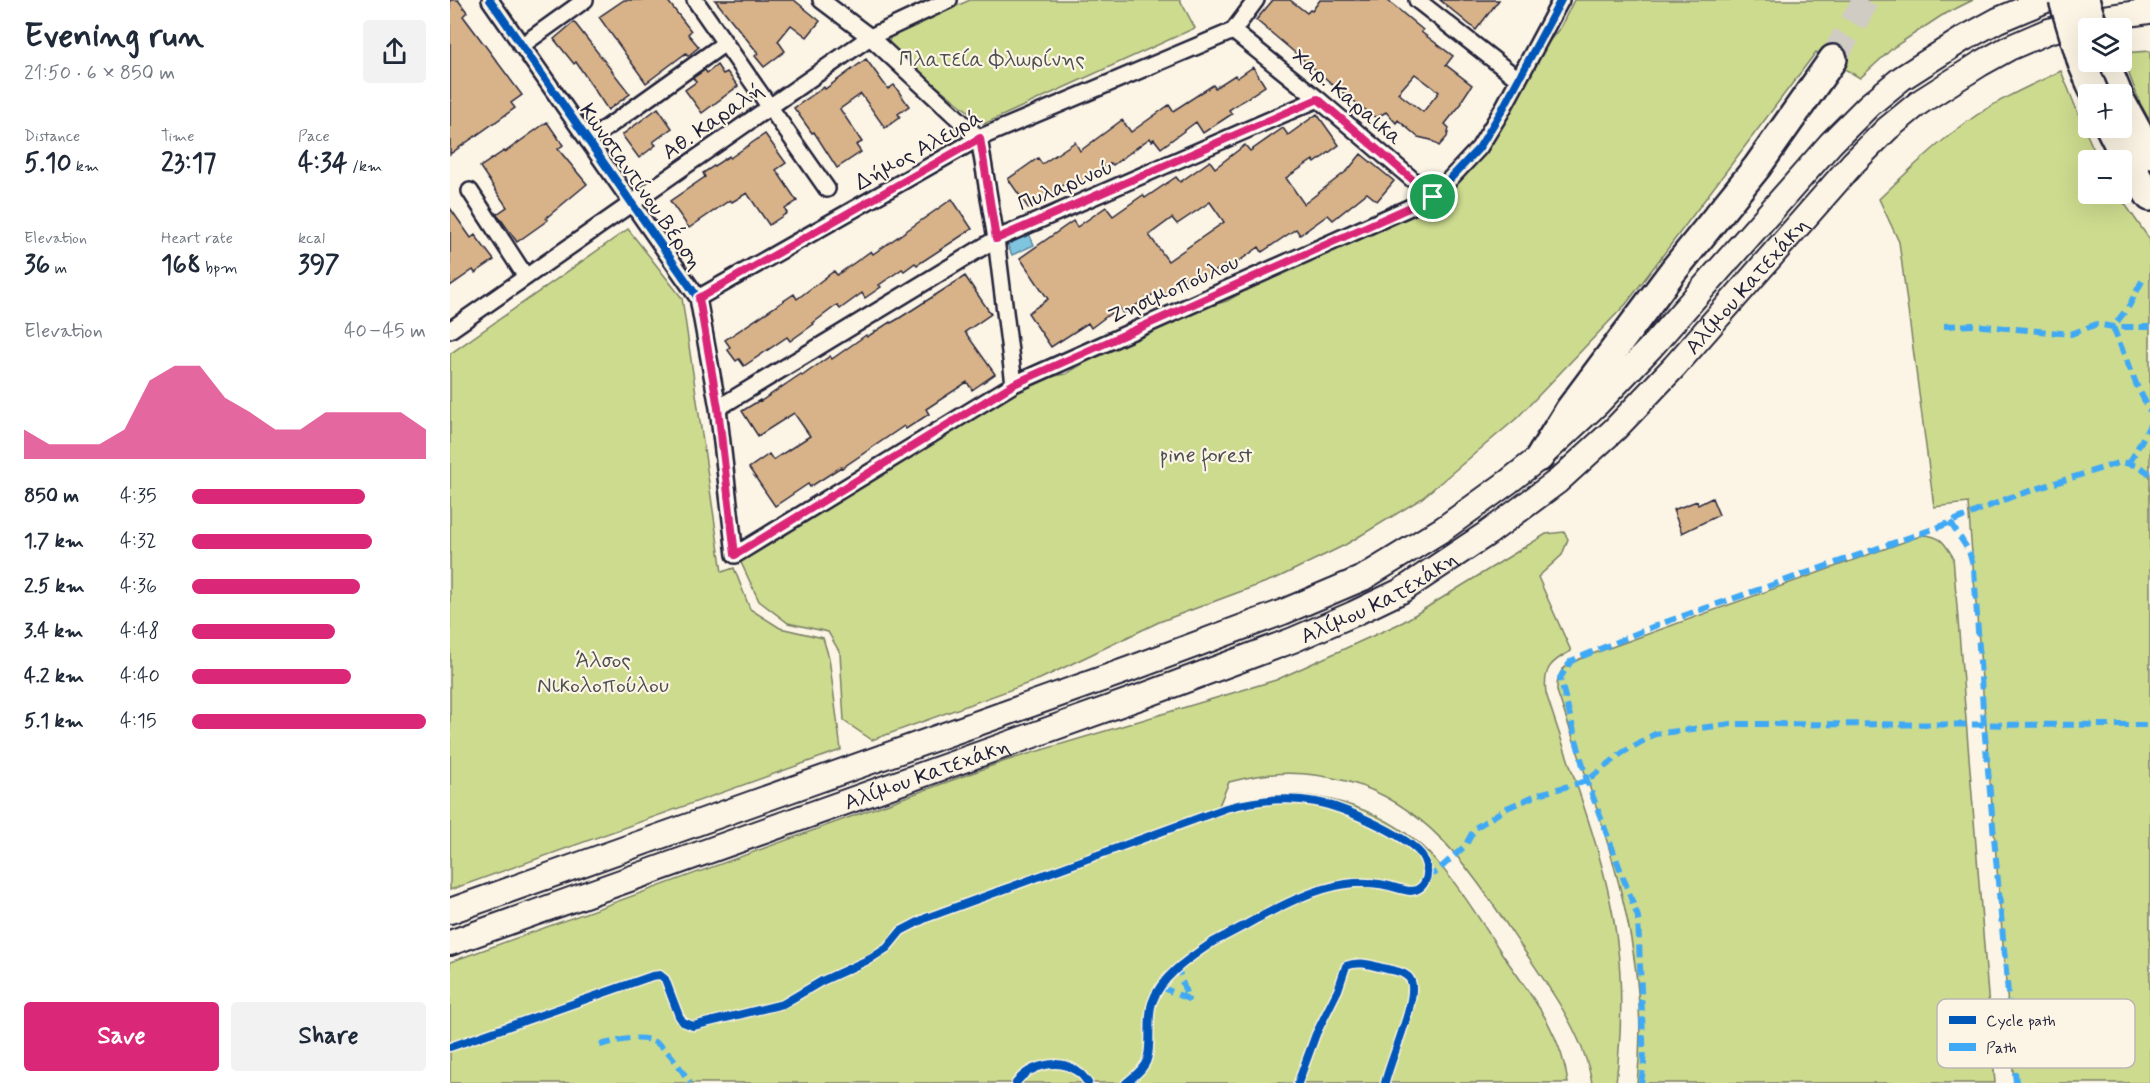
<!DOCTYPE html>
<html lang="en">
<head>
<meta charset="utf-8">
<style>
  body { margin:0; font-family:Mynerve,sans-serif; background:#f2f2f3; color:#1f2937; height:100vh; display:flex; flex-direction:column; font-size:22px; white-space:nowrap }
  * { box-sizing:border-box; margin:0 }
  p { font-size:20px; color:#747a83 }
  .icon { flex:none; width:33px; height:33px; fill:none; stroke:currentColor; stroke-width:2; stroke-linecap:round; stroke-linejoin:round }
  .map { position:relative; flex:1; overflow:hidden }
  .details { display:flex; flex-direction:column; background:#fff; width:450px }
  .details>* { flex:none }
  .fabs { position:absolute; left:1628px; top:18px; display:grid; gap:12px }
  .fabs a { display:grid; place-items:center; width:54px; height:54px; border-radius:6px; background:#fff; box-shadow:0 6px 24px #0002; font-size:30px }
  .pin { position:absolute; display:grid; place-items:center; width:51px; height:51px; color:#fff; margin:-26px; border:3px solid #fff; border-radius:50%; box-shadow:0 2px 6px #0007 }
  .round { display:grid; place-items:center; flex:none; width:63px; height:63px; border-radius:6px; background:#f2f2f3 }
  .headline { display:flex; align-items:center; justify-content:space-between; height:102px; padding:0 24px }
  h1 { font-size:33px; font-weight:800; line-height:45px }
  .stats { display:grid; grid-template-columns:repeat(3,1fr); gap:9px; height:102px; padding:6px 24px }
  .stats div { display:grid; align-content:center }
  .stats b { font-size:26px; font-weight:800 }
  .stats small { font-size:16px; font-weight:400 }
  .stats p { font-size:16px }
  .chart { height:168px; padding:12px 24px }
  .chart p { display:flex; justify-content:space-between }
  .chart svg { width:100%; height:108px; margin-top:6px; fill:#db2777; opacity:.7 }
  .action { display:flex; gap:12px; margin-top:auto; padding:12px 24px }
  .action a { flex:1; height:69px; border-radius:6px; background:#db2777; color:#fff; font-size:24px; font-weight:800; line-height:69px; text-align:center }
  .action a+a { background:#f2f2f3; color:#1f2937 }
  ul { padding:0 24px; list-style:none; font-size:20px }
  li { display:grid; grid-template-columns:96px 72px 1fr; align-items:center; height:45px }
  li i { height:15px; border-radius:8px; background:#db2777 }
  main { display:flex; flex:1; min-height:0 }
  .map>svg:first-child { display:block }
  .green { fill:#cddb8f; stroke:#787e65; stroke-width:1.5 }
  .water { fill:#7fc5e0; stroke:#5a849e; stroke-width:1.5 }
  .building { fill:#d8b389; stroke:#22223b; stroke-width:1.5; fill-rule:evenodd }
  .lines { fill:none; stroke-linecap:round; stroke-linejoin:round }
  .motorway-tunnel { stroke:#d0cbc3; stroke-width:27; stroke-dasharray:27 14; stroke-linecap:butt }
  .minor-casing { stroke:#22223b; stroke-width:20 }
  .primary-casing { stroke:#22223b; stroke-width:28 }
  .motorway-casing { stroke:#22223b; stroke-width:32 }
  .minor { stroke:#fcf5e5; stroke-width:15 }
  .primary { stroke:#fcf5e5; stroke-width:24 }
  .motorway { stroke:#fcf5e5; stroke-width:27 }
  .motorway-bridge-casing { stroke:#22223b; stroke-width:32; stroke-linecap:butt }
  .motorway-bridge { stroke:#fcf5e5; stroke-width:27 }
  .quiet { stroke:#3fa9f5; stroke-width:6; stroke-dasharray:12 6; stroke-linecap:butt }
  .cycleway-casing { stroke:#fcf5e5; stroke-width:11 }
  .cycleway { stroke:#0057b8; stroke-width:8 }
  .route-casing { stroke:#fff; stroke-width:12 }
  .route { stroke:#db2777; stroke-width:8 }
  .labels { text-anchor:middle; stroke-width:4.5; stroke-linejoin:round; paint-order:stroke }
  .park-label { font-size:22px; fill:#4d5050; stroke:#fcf5e5 }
  .street-label { font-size:22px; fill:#22223b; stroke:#fcf5e5 }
  .key { fill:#fcf5e5; stroke:#bbb6b2; stroke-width:1.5 }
  .key-label { font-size:16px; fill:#22223b }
</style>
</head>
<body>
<main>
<section class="details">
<div class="headline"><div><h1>Evening run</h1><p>21:50 · 6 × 850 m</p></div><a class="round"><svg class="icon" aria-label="share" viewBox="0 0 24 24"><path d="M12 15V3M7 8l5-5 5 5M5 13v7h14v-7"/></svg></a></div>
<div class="stats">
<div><p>Distance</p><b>5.10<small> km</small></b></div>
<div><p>Time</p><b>23:17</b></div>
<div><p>Pace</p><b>4:34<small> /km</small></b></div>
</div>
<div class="stats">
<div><p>Elevation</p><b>36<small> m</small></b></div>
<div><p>Heart rate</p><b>168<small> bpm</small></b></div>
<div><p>kcal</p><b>397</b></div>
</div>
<div class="chart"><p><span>Elevation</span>40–45 m</p>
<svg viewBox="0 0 160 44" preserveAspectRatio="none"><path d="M0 44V32L10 38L20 38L30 38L40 32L50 12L60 6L70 6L80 19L90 25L100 32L110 32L120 25L130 25L140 25L150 25L160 32V44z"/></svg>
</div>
<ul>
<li><b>850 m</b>4:35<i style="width:74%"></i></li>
<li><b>1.7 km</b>4:32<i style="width:77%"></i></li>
<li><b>2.5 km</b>4:36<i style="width:72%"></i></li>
<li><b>3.4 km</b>4:48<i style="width:61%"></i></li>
<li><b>4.2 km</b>4:40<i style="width:68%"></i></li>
<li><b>5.1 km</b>4:15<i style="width:100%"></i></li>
</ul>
<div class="action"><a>Save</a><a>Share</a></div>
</section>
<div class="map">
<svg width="1700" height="1083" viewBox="0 0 1700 1083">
  <rect width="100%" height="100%" fill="#fcf5e5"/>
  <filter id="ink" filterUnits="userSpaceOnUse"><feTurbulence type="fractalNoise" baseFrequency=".0167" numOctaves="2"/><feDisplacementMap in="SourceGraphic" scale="12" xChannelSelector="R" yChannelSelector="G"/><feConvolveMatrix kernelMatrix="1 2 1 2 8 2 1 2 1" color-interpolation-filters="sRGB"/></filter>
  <g filter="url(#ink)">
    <path class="green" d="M 520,0 L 730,0 L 745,28 L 534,124 L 444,52 L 438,44 L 441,35 Z
      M 1124,0 L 1523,0 L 1491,16 L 1444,47 L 1410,78 L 1366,52 L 1176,304 L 1067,418 L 971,499 L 895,545 L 827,578 L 709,622 L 590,679 L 422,740 L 394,721 L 390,653 L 378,632 L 338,623 L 309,601 L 287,554 L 565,383 L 616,374 L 699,324 L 777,301 L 873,246 L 958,209 L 1028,149 L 1067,80 L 1110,28 Z
      M 1700,51 L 1700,121 L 1690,103 L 1671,53 Z
      M 1611,71 C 1624,102 1634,131 1649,160 L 1638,160 L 1638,194 L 1668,194 L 1700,240 L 1700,1083 L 1564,1083 L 1518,503 L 1484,507 L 1449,242 L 1429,199 C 1457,172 1485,145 1517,122 C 1545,101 1579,86 1611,71 Z
      M 178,229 L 232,298 L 272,572 L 284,568 L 300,609 L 330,628 L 373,638 L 379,658 L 391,750 L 0,890 L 0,354 Z
      M 1114,532 L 1118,539 L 1112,555 L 1088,577 L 1121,651 C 1100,662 1093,669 1096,693 C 1121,773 1157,859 1167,942 C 1173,987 1171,1038 1166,1083 L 1142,1083 C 1134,1034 1098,986 1071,946 C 1024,876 982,805 896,781 C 853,770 822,771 779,782 L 768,808 C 784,804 800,798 816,796 C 866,790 922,807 961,837 C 1000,868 1026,915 1053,955 C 1082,997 1111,1031 1118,1083 L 0,1083 L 0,962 L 555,761 L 826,680 L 953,622 L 1096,534 Z
      M 1473,535 C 1491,536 1494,542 1503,557 L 1545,1083 L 1187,1083 C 1203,947 1149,817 1107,691 C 1106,669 1116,665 1134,657 Z"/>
    <path class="water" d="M 579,234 L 584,245 L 562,255 L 557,244 Z"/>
    <path class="building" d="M 0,0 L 8,0 L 17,12 L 13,16 L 72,95 L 61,103 L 65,108 L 0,154 Z
      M 174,0 L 217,0 L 241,31 L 238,34 L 249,47 L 238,56 L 236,53 L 196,83 L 149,17 Z
      M 265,0 L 344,0 L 370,21 L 357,37 L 341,25 L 328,41 L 335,51 L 314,67 L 305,56 L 308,53 Z
      M 823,0 L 840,0 L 857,13 L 860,10 L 862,11 L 870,0 L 937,0 L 973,30 L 971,32 L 1003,56 L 996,65 L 1022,85 L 1012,100 L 1012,103 L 995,124 L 999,128 L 997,137 L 989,146 L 981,140 L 968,137 L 948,120 L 946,123 L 936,112 L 926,118 L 887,88 L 806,20 ZM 965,74 L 989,92 L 973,112 L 948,93 Z
      M 990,0 L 1049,0 L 1026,30 Z
      M 124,22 L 180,94 L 158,110 L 126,62 L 124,64 L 104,39 Z
      M 416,59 L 438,89 L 444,85 L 459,106 L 448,114 L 450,117 L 435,128 L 411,94 L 390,109 L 412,142 L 406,145 L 411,152 L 387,168 L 364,132 L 362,133 L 344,108 L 374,87 L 375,89 Z
      M 267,65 L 273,74 L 277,72 L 288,86 L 252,113 L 235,90 L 246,82 L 243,78 L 255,70 L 257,73 Z
      M 803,67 L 815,86 L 779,110 L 782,114 L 753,133 L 746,122 L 711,148 L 704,139 L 702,141 L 700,138 L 663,165 L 661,163 L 620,190 L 616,183 L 579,209 L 558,179 L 588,158 L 592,164 L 625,142 L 630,151 L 672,120 L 681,132 L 719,105 L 723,111 L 763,85 L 765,88 L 785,75 L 787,78 Z
      M 208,108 L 222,128 L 203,142 L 206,145 L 189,158 L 172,135 Z
      M 867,114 L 889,145 L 865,163 L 863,160 L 836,178 L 854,204 L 898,170 L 911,154 L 944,181 L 927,201 L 917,193 L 883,220 L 878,215 L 850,235 L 846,229 L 812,252 L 809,247 L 778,269 L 775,265 L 752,280 L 750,277 L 743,281 L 740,277 L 709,299 L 705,293 L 673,314 L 669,307 L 641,328 L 638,323 L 601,347 L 578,313 L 598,299 L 570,258 L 623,221 L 627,227 L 656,207 L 663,216 L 693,195 L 695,198 L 726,177 L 730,182 L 760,161 L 765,168 L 795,145 L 800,151 L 833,128 L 838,135 ZM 760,202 L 774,222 L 718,261 L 699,235 L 722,218 L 727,224 Z
      M 97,122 L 113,145 L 108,149 L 137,184 L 96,218 L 98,220 L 67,242 L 47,214 L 57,207 L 30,167 L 54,151 L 55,152 Z
      M 315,134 L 336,163 L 326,170 L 347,201 L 335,209 L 337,213 L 319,225 L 297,193 L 282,202 L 280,200 L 239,228 L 220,201 L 255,177 L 253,173 L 279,156 L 280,158 Z
      M 502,199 L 522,229 L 467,265 L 465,263 L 454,271 L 452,269 L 429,285 L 431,287 L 415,298 L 412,293 L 390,309 L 387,305 L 363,323 L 364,324 L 340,341 L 337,337 L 294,366 L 289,359 L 286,361 L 277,349 L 280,347 L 275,340 L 344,294 L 347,299 L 384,271 L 387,275 L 421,251 L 423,254 Z
      M 0,208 L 21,238 L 25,235 L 44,260 L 25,273 L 23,270 L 0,286 Z
      M 515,276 L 541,314 L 515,332 L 545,374 L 522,390 L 517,382 L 476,409 L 479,414 L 456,429 L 454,426 L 392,468 L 391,467 L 360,487 L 358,484 L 325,506 L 299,468 L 319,454 L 323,460 L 360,436 L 344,413 L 308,436 L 292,411 L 310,400 L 311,401 L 351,374 L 352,376 L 380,356 L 382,359 L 416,335 L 417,337 L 440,322 L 441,323 L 448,319 Z
      M 1262,498 L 1269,515 L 1232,533 L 1223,510 L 1247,501 L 1248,505 Z"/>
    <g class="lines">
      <path class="motorway-tunnel" d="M 1383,59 L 1416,0"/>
      <g class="minor-casing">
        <path id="minor" d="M 40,0 L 248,298 L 268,408 L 285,555 L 564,384 L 983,197 L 1029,148 L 1051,112 L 1111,0
          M 245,0 L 377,189
          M 371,0 L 420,37 L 529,138 L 546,239 L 564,384
          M 967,0 L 1068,79
          M 783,31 L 868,99 L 983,197
          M 71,46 L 135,0
          M 138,141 L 275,43
          M 20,191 L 76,277
          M 248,298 L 529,138 L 783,31 L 806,0
          M 0,330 L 420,37 L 499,0
          M 268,408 L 546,239 L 868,99"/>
      </g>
      <g class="primary-casing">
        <g id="primary">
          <path d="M 0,911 L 680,669 L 833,612 L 913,578 L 993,529 L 1058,482 L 1090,457 L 1147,404 L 1202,346 L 1381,143 L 1419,105 L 1452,78 L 1513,39 L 1548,20 L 1596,0"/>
          <path id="s1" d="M 0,943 L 693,696 L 843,640 L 903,614 L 951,591 L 1038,533 L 1108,481 L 1165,429 L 1224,367 L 1403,163 L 1437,129 L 1470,102 L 1530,64 L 1559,48 L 1596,32 L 1632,21 L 1700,11"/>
        </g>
      </g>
      <g class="motorway-casing">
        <path id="motorway" d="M 1655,62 L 1668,94
          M 1671,101 L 1700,154
          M 1660,128 L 1674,156 L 1700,197
          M 1090,457 L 1119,410 L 1223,271 L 1307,167 L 1383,59"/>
      </g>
      <use href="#minor" class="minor"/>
      <use href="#primary" class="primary"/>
      <use href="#motorway" class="motorway"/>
      <g class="motorway-bridge-casing">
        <path id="motorway-bridge" d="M 1613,0 L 1632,63 L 1645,94
          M 1635,0 L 1644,28"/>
      </g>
      <use href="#motorway-bridge" class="motorway-bridge"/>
      <path class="quiet" d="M 1692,281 L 1679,306 L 1663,327 L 1687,386 L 1700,411
        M 1494,326 L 1523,325 L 1621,334 L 1647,324 L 1663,327 L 1700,327
        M 1679,464 L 1700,425
        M 1500,522 L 1519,551 L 1524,569 L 1534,725 L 1566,1083
        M 975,875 L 985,873 L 1015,846 L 1025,828 L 1057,808 L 1089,794 L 1137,781 L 1172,753 L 1205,734 L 1281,724 L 1700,725
        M 711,987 L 738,999 L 728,969
        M 150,1045 C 204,1031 211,1038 240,1083
        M 1191,1083 L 1194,1063 L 1188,917 L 1137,781 L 1110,678 L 1121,661 L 1207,625 L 1489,527 L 1561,497 L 1671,462 L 1689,466 L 1700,474"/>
      <g class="cycleway-casing">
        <path id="cycleway" d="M 40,0 L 248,298 L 268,408 L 285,555 L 564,384 L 983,197 L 1029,148 L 1051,112 L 1111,0
          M 0,1047 L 202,976 L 210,975 L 215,979 L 229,1016 L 233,1022 L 243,1026 L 333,1004 L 372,981 L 420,959 L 437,948 L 451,931 L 476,918 L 776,808 C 806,800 835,796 866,802 C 893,807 953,833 971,854 C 974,858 976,865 977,870 C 978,878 974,886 968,889 C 962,893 956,890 950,889 C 932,883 916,881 896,884 C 849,891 806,921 763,942 C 741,957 711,976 702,1003 C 696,1021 704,1055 693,1067 C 689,1073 682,1078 676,1083
          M 566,1083 C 579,1065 610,1057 628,1072 C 632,1074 635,1079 638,1083
          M 848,1083 L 866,1034 L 888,990 L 896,966 C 910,960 923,966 937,969 C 945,971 957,972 961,981 C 968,1000 940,1060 935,1083"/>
      </g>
      <use href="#cycleway" class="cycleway"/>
    </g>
  </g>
  <g class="lines" filter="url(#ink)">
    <g class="route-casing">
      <path id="route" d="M 868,99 L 983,197 L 564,384 L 285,555 L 268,408 L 249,298 L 530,138 L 546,239 Z"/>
    </g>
    <use href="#route" class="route"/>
  </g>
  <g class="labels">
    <g class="park-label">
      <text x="542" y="66">Πλατεία Φλωρίνης</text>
      <text x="756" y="462">pine forest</text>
      <text x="153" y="667">Άλσος<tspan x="153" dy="25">Νικολοπούλου</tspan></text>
    </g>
    <g class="street-label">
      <text transform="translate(898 96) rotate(40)" y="8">Χαρ. Καραικα</text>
      <text transform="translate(262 120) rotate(-35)" y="8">Αθ. Καραλή</text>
      <text transform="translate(468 149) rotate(-29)" y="8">Δήμος Αλευρά</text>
      <text transform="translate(615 184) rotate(-23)" y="8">Πυλαρινού</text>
      <text transform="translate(192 186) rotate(55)" y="8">Κωνσταντίνου Βέρση</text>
      <text dy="8" stroke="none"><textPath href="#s1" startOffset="1478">Αλίμου Κατεχάκη</textPath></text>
      <text transform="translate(723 288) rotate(-24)" y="8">Ζησιμοπούλου</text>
      <text dy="8" stroke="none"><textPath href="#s1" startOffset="992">Αλίμου Κατεχάκη</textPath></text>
      <text dy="8" stroke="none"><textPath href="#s1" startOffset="506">Αλίμου Κατεχάκη</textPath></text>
    </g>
  </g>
  <rect x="1487" y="999" width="198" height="69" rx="9" class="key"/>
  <rect x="1499" y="1016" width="27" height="8" fill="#0057b8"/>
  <rect x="1499" y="1043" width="27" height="8" fill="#3fa9f5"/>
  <g class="key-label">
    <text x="1536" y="1026">Cycle path</text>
    <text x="1536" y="1053">Path</text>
  </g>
</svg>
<div class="fabs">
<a><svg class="icon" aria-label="layers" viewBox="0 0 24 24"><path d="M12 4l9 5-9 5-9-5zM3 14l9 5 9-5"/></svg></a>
<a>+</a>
<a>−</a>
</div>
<div class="pin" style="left:983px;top:197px;background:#1e9e55"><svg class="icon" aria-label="arrive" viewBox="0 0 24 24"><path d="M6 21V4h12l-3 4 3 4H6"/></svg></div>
</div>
</main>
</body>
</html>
